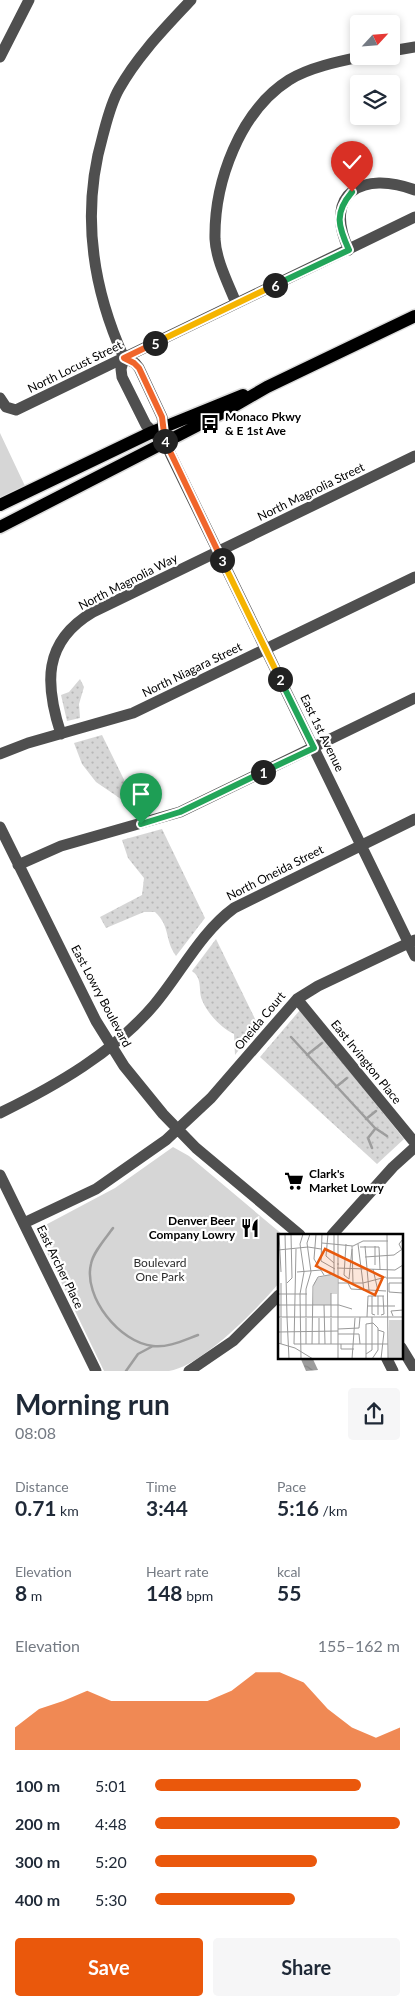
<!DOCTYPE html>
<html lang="en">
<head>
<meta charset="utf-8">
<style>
  body { margin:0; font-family:Lato,sans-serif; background:#f6f6f7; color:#1f2937; height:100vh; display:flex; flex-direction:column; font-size:19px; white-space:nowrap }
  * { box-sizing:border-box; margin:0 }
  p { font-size:16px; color:#747a83 }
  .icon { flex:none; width:28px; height:28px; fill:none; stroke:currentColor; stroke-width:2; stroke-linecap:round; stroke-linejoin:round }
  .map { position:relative; height:1371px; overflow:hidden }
  .sheet { display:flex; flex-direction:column; background:#fff; flex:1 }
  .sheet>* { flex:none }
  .needle { width:32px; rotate:64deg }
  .buttons { position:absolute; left:350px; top:15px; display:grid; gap:10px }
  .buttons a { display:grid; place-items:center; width:50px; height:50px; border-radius:5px; background:#fff; box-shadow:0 2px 8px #0003; font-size:25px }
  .pin { position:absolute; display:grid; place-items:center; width:42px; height:42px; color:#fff; margin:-51px -21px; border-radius:50% 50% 50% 0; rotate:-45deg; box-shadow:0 0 5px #0007 }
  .pin .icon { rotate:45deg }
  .km { position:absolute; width:25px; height:25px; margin:-12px; border-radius:50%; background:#222; color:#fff; font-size:14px; line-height:25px; text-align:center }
  .round { display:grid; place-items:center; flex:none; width:52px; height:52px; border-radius:5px; background:#f6f6f7 }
  .head { display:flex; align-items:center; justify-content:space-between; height:85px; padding:0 15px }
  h1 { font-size:28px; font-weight:700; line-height:38px }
  .stats { display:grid; grid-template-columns:repeat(3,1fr); gap:8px; height:85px; padding:5px 15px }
  .stats div { display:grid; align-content:center }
  .stats b { font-size:21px; font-weight:700 }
  .stats small { font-size:14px; font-weight:400 }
  .stats p { font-size:14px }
  .chart { height:140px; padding:10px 15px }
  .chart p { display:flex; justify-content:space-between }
  .chart svg { width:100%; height:90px; margin-top:5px; fill:#ea580c; opacity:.7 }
  .action { display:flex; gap:10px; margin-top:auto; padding:10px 15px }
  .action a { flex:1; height:58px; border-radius:5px; background:#ea580c; color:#fff; font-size:20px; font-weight:700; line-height:58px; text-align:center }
  .action a+a { background:#f6f6f7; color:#1f2937 }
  ul { padding:0 15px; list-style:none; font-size:16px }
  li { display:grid; grid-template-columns:80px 60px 1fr; align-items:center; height:38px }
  li i { height:12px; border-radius:6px; background:#ea580c }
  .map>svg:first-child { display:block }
  .grass { fill:url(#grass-dots) }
  .green { fill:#d6d6d6 }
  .water { fill:url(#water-waves) }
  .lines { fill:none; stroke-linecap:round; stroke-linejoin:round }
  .stream { stroke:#9d9d9d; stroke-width:2.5 }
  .major-casing { stroke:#dbdbdb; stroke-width:15 }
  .minor { stroke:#4f4f4f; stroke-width:11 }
  .major { stroke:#000; stroke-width:12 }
  .split-1-casing { stroke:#fff; stroke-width:10 }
  .split-2-casing { stroke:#fff; stroke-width:10 }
  .split-3-casing { stroke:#fff; stroke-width:10 }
  .split-4-casing { stroke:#fff; stroke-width:10 }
  .split-5-casing { stroke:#fff; stroke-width:10 }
  .split-6-casing { stroke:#fff; stroke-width:10 }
  .split-7-casing { stroke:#fff; stroke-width:10 }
  .split-1 { stroke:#22a559; stroke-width:6 }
  .split-2 { stroke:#22a559; stroke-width:6 }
  .split-3 { stroke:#f5b400; stroke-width:6 }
  .split-4 { stroke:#f0652b; stroke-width:6 }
  .split-5 { stroke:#f0652b; stroke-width:6 }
  .split-6 { stroke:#f5b400; stroke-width:6 }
  .split-7 { stroke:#22a559; stroke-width:6 }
  .labels { text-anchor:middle; stroke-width:4.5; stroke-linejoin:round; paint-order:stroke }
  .street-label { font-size:12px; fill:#000; stroke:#fff }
  .poi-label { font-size:12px; font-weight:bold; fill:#000; stroke:#fff; text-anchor:start }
  .park-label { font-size:12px; fill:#2d2d2d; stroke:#fff }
  .inset-road { fill:none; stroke:#999; stroke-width:1 }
  .view { fill:#e8590c; fill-opacity:0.15; stroke:#e8590c; stroke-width:2.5 }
  .inset-edge { fill:none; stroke:#000; stroke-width:2.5 }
</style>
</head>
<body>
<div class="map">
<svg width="415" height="1371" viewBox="0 0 415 1371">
  <defs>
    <pattern id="grass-dots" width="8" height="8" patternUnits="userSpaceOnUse" patternTransform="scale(1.25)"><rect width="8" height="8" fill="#d6d6d6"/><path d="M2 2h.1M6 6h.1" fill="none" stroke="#b6b6b6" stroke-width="1.8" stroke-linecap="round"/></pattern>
    <pattern id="water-waves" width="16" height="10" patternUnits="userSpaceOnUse" patternTransform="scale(1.25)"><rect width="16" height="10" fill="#9d9d9d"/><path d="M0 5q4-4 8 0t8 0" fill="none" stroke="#858585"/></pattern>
  </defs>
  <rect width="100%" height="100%" fill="#fff"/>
  <path class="grass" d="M 80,679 L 84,687 L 79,704 L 80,718 L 67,721 L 61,695 L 69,692 Z
    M 102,735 L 140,812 L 96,782 L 82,764 L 74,743 Z
    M 162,829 L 205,918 L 176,956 C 164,939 171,927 155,912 L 144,912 L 106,928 L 100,917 L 142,895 L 144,878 L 128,858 L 122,840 Z
    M 216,939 L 258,1025 L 235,1055 L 234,1034 C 221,1028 207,1013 202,1000 C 198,989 203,979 192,971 Z
    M 300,1010 L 404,1139 L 377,1164 L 260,1057 Z"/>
  <path class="green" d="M 0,433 L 25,486 L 0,498 Z
    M 173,1147 L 189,1156 L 283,1235 L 279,1235 L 279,1283 C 258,1308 202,1366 169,1371 C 149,1371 125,1371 104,1371 L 36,1230 L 115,1188 Z"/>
  <path class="water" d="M 300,1357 L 312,1357 L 318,1370 L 306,1371 Z"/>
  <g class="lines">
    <path class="stream" d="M 291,1037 L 375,1128 L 387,1136
      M 307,1055 L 322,1043
      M 336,1087 L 347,1078
      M 366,1119 L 376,1111
      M 372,1148 L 368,1138 L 375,1129
      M 113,1228 C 106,1238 93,1252 91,1264 C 83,1297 120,1343 153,1346 C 168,1348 184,1340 198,1335
      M 126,1371 L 138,1354 L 153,1346"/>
    <g class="major-casing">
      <path id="major" d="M 0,505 L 152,432 L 243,395
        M 0,527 L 222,413 L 267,387 L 415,316"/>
    </g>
    <path class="minor" d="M 391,51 L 415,47
      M 0,57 L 29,0
      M 349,250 C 322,193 363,170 415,190
      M 236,303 C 228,283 216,260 215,239 C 214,182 240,111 289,80 C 310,67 341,61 365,56
      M 124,358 L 135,363 L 139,368 L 162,417 L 165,442 L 170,453 L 415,956
      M 124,358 C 92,287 81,211 103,135 C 107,120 111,103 119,89 C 138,55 165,28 191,0
      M 124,358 L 121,369 L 122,377 L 146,425 L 158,437
      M 0,398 L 6,407 L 16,410 L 415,217
      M 61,734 C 45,685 42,642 93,612 L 415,456
      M 0,754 L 28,743 L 133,713 L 415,577
      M 0,827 L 96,1021 L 124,1066 L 163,1114 L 196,1148 L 300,1235
      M 18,865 L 61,846 L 180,812 L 415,698
      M 297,999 L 415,1143
      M 0,1113 C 57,1085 113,1053 154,1005 C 181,973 200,933 234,908 L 415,819
      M 0,1175 L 96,1371
      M 24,1223 L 96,1189 L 166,1140 L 211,1098 L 297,999 L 318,986 L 415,940
      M 332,1235 L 393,1167 L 415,1147
      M 401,1347 L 415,1370
      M 386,1357 L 393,1371
      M 189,1371 L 233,1341 L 279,1295"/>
    <use href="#major" class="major"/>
  </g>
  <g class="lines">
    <g class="split-1-casing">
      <path id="split-1" d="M 141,824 L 180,812 L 263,772"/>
    </g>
    <g class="split-2-casing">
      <path id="split-2" d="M 263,772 L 314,748 L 280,679"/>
    </g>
    <g class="split-3-casing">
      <path id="split-3" d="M 222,560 L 280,679"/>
    </g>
    <g class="split-4-casing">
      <path id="split-4" d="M 165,441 L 222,560"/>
    </g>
    <g class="split-5-casing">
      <path id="split-5" d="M 155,343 L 124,358 L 134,363 L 139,368 L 162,417 L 165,441"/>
    </g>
    <g class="split-6-casing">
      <path id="split-6" d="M 155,343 L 275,285"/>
    </g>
    <g class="split-7-casing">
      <path id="split-7" d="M 275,285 L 349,250 C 338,226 334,213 352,192"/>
    </g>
    <use href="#split-1" class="split-1"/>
    <use href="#split-2" class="split-2"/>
    <use href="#split-3" class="split-3"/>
    <use href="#split-4" class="split-4"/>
    <use href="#split-5" class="split-5"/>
    <use href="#split-6" class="split-6"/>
    <use href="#split-7" class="split-7"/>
  </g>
  <defs>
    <g id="bus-bare" transform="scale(1.5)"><path d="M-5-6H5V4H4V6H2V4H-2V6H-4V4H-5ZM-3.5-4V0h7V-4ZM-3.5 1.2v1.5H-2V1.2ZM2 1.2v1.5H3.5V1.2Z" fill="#000" stroke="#fff" stroke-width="2.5" paint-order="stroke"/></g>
    <g id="supermarket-bare" transform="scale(1.5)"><path d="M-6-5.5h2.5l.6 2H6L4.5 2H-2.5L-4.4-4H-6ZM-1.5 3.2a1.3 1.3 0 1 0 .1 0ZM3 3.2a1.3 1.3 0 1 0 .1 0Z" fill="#000" stroke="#fff" stroke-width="2.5" paint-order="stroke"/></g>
    <g id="restaurant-bare" transform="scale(1.5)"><path d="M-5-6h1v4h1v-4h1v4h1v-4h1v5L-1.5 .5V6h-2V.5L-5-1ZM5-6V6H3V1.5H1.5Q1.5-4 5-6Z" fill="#000" stroke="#fff" stroke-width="2.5" paint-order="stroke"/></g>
  </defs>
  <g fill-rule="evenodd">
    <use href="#bus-bare" x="210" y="424"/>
    <use href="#supermarket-bare" x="294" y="1181"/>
    <use href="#restaurant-bare" x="250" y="1228"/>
  </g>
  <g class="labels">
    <g class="street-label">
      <text transform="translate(75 367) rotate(-26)" y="4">North Locust Street</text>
      <text transform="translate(311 492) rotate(-26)" y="4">North Magnolia Street</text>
      <text transform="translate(128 582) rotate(-27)" y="4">North Magnolia Way</text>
      <text transform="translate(192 670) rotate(-26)" y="4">North Niagara Street</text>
      <text transform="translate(322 733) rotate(64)" y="4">East 1st Avenue</text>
      <text transform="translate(275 873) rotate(-27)" y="4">North Oneida Street</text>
      <text transform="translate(101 996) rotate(62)" y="4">East Lowry Boulevard</text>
      <text transform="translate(260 1021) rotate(-50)" y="4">Oneida Court</text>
      <text transform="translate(366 1062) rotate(51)" y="4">East Irvington Place</text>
      <text transform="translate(60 1267) rotate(64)" y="4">East Archer Place</text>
    </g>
    <g class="poi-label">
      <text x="225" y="421">Monaco Pkwy<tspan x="225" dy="14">&amp; E 1st Ave</tspan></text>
      <text x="309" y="1178">Clark's<tspan x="309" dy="14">Market Lowry</tspan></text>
      <text x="235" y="1225" text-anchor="end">Denver Beer<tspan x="235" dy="14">Company Lowry</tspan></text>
    </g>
    <g class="park-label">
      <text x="160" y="1267">Boulevard<tspan x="160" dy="14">One Park</tspan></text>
    </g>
  </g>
  <g transform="translate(278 1234)">
    <rect width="125" height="125" fill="#fff"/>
    <path d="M 111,86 L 125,86 L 125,125 L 110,125 Z" fill="#d6d6d6"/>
    <path d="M 51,41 L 59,41 L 59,60 L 53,60 L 53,71 L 35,71 L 36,49 L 40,44 Z" fill="#d6d6d6"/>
    <path class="inset-road" d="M 1,0 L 3,38M 7,0 L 9,83M 38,0 L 36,25 L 46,41M 44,0 L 43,27 L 57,35M 50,0 L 48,22 L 56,29M 60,0 L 60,31M 109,0 L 110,125M 125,5 L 121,10 L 125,18M 44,9 L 75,12 L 85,7 L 110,7M 68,10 L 66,41 L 71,45M 80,10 L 86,57M 74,12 L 75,49M 87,12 L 91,57M 97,12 L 97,31M 82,13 L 101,13M 101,13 L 102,35M 18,15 L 16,110 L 110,110M 0,16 L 30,13 L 43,15M 87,23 L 116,21 L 123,16M 59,34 L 117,36 L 125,31M 95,35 L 100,57M 19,38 L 43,36M 108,44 L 125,44M 71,45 L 74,15M 9,49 L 14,44 L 13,0M 60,49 L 85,49 L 108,43M 70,49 L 73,55 L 108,57M 125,49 L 111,49 L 111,58 L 125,59M 53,59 L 53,83M 0,60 L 29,60M 94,62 L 94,80 L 97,81M 100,62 L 100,81M 0,71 L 61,71 L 74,75M 46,71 L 47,110M 89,72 L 117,72M 103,81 L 106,80 L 105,62M 115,82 L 113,77 L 125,76M 0,83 L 125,83M 3,83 L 3,49M 9,83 L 11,125M 28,83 L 28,55 L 33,38 L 29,9 L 32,0M 89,83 L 90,62 L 106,62M 28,84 L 28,110M 41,84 L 41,110M 53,84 L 53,110M 60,95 L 81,94 L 82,83M 100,96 L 106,98 L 103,125M 0,98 L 60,97M 60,100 L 81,100 L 82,110M 0,109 L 17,114 L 35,125M 3,110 L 3,84M 34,110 L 35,52 L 40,43 L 56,40 L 56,0M 63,110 L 63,115 L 76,115M 88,120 L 94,116 L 94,83M 23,125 L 22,60 L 26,38 L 22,10 L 25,0M 60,125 L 60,29M 74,125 L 77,84M 88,125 L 88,90 L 95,89 L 100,94 L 100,116 L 94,125"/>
    <path class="view" d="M 47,15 L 105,43 L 97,61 L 38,32 Z"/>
    <rect width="125" height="125" class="inset-edge"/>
  </g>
</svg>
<div class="buttons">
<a><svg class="needle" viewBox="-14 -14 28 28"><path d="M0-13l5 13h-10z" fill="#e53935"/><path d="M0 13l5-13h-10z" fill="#747a83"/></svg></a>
<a><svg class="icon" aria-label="layers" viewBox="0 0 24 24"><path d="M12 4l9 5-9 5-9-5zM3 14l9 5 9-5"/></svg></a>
</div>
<div class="pin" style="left:141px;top:824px;background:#1e9e55"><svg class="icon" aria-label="arrive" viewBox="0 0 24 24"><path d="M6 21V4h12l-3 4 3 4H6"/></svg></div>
<div class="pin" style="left:352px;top:192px;background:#d93025"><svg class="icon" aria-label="check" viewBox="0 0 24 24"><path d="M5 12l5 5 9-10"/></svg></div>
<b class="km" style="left:263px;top:772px">1</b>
<b class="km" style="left:280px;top:679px">2</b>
<b class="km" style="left:222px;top:560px">3</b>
<b class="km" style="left:165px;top:441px">4</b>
<b class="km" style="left:155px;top:343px">5</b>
<b class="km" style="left:275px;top:285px">6</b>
</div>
<section class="sheet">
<div class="head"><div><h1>Morning run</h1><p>08:08</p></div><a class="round"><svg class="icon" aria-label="share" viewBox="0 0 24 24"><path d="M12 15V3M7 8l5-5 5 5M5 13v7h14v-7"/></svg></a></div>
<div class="stats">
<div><p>Distance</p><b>0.71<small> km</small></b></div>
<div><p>Time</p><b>3:44</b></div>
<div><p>Pace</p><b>5:16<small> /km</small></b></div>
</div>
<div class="stats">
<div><p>Elevation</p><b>8<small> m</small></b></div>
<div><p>Heart rate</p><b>148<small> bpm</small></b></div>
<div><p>kcal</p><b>55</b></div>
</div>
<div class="chart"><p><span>Elevation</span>155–162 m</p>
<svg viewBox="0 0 160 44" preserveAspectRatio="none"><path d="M0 44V33L10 24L20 20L30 15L40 20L50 20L60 20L70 20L80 20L90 15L100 6L110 6L120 11L130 24L140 33L150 38L160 33V44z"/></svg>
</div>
<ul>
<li><b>100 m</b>5:01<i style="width:84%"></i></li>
<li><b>200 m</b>4:48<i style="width:100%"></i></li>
<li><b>300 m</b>5:20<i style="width:66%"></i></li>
<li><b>400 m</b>5:30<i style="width:57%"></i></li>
</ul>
<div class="action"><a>Save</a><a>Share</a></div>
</section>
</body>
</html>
